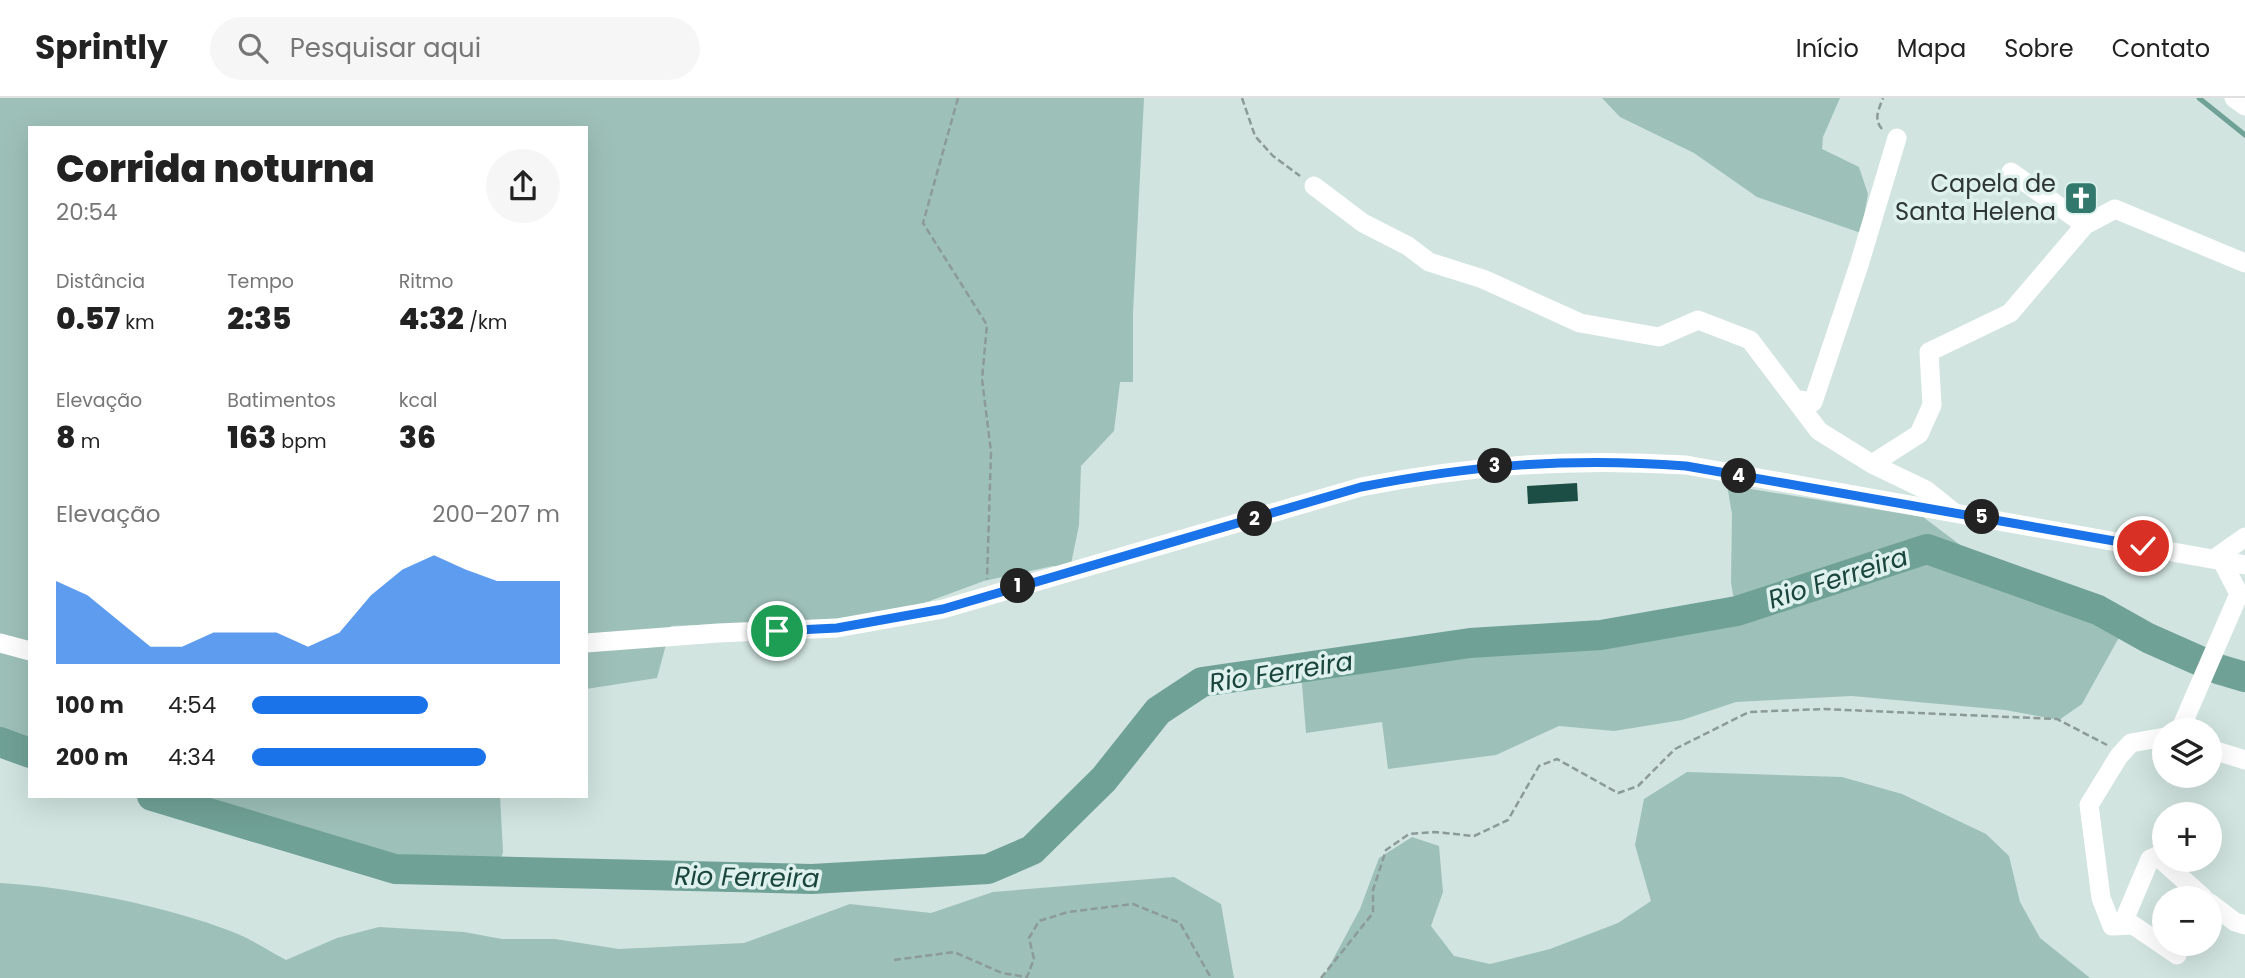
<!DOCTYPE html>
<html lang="pt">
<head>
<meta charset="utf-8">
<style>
  body { margin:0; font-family:Poppins,sans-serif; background:#f6f6f6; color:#222; height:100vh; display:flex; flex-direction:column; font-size:26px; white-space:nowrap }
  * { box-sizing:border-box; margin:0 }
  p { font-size:23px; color:#767676 }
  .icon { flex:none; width:38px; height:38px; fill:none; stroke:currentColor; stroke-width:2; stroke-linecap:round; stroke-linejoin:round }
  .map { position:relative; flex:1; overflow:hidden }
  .panel { position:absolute; left:28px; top:28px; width:560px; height:672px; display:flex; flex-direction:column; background:#fff; border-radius:0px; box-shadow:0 7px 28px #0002 }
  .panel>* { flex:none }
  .fabs { position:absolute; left:2152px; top:620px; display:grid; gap:14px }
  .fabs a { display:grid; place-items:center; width:70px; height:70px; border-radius:50%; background:#fff; box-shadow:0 7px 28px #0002; font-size:35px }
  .pin { position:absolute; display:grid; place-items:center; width:60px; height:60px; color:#fff; margin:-30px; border:4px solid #fff; border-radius:50%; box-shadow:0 2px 7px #0007 }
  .km { position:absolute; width:35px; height:35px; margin:-18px; border-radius:50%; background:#222; color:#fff; font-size:19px; line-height:35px; text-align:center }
  .round { display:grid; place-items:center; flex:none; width:74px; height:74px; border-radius:37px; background:#f6f6f6 }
  .head { display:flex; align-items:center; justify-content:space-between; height:119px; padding:0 28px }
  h1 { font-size:38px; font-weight:800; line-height:52px }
  .figures { display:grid; grid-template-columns:repeat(3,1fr); gap:10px; height:119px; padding:7px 28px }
  .figures div { display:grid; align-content:center }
  .figures b { font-size:30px; font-weight:800 }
  .figures small { font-size:19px; font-weight:400 }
  .figures p { font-size:19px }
  .chart { height:196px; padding:14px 28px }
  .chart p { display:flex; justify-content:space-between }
  .chart svg { width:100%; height:126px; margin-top:7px; fill:#1a73e8; opacity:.7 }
  ul { padding:0 28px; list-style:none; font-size:23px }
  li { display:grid; grid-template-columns:112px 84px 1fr; align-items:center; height:52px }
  li i { height:18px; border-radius:9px; background:#1a73e8 }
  header { display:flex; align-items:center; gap:42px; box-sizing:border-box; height:98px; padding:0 35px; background:#fff; border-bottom:2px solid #e0e0e0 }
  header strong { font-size:33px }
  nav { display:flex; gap:38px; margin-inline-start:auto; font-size:24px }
  .search { width:490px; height:63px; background:#f6f6f6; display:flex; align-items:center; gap:18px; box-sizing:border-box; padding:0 24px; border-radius:38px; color:#767676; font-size:26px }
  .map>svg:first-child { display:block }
  .green { fill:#9dc0b8 }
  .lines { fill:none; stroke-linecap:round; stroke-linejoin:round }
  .stream { stroke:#70a196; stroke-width:5 }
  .river { stroke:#70a196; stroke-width:30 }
  .building { fill:#1d4e45 }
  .path { stroke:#8c9b97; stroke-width:2.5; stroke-dasharray:7 3.5; stroke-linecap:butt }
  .minor { stroke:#fff; stroke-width:19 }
  .route-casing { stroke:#fff; stroke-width:14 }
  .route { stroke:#1a73e8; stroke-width:9 }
  .labels { text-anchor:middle; stroke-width:7; stroke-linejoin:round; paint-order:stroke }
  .poi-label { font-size:24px; fill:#2e3634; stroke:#def1ed; text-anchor:end }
  .water-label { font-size:26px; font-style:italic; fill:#19453d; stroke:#def1ed }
</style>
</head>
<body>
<header>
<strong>Sprintly</strong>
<div class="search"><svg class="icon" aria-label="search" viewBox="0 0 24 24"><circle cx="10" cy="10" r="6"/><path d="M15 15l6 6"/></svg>Pesquisar aqui</div>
<nav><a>Início</a><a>Mapa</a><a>Sobre</a><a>Contato</a></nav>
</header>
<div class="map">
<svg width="2245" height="880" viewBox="0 0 2245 880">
  <rect width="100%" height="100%" fill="#d1e4df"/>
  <path class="green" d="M 0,0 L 1144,0 L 1133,215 L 1133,284 L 1120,284 L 1114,333 L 1081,368 L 1079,427 L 1070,471 L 1053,468 L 984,483 L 927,504 L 867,520 L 671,528 L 657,580 L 586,591 L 586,30 L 30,30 L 30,659 L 16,645 L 0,642 Z
    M 1602,0 L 1840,0 L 1823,39 L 1822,51 L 1859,69 L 1868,96 L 1861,135 L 1757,99 L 1694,55 L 1620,19 Z
    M 1727,387 L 1923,419 L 1963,449 L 2122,534 L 2082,606 L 2059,622 L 2005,612 L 1852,598 L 1736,604 L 1682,622 L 1614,633 L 1559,628 L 1496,657 L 1388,671 L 1382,624 L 1306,635 L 1300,562 L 1334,563 L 1586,534 L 1661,538 L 1738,524 L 1731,485 L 1732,416 Z
    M 1687,674 L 1842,679 L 1902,696 L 1986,736 L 2009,758 L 2020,804 L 2040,840 L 2090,880 L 1323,880 L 1360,811 L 1379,760 L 1412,739 L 1439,748 L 1443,794 L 1431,828 L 1454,858 L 1490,866 L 1550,851 L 1618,825 L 1651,803 L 1635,747 L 1644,701 Z
    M 150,698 L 500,698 L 503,754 L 493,786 L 453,783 L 339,758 L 298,738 L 267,744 L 193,720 Z
    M 1174,779 L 1221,806 L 1234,880 L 0,880 L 0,785 C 72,789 166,808 233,834 C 251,841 269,853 286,862 L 337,840 L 379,829 L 464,834 L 502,841 L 555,841 L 619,851 L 744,845 L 850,806 L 931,815 L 993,794 Z"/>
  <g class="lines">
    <path class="stream" d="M 2199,0 L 2245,37"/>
    <path class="river" d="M 0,644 L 30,655
      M 152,698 L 395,771 L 812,781 L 988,771 L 1032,752 L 1104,681 L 1158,613 L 1202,584 L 1470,545 L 1601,537 L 1737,513 L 1927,451 L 2098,512 L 2148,540 L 2218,571 L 2245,579"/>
  </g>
  <path class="building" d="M 1577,385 L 1578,403 L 1528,406 L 1527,388 Z"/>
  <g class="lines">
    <path class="path" d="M 958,0 L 923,125 L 987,227 L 982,281 L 991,354 L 987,481
      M 1242,0 L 1255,38 L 1273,58 L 1300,78
      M 1882,31 C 1873,21 1879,11 1883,0
      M 894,862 L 954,854 L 1002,875 L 1027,879 L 1034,861 L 1029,840 L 1039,823 L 1068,814 L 1133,806 L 1180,825 L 1211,880
      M 1321,880 L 1373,815 L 1373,792 L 1386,752 L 1409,736 L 1435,734 L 1474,738 L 1508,722 L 1539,668 L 1557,661 L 1618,695 L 1638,688 L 1675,651 L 1749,614 L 1824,611 L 2057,621 L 2107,647"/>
    <path class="minor" d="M 2234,0 L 2245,8
      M 2011,74 L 2085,127
      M 1314,88 L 1363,125 L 1408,148 L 1429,164 L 1483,181 L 1580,225 L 1659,239 L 1698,222 L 1750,242 L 1819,333 L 1872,366 L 1926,392 L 1952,413
      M 1795,301 L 1813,304 L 1859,167 L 1897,40
      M 1872,366 L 1919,336 L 1932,307 L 1929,254 L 2010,215 L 2085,127 L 2115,111 L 2245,165
      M 2214,461 L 2245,439
      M 0,545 L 30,553
      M 586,545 L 718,535 L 837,530 L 943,511 L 1361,389 C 1473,367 1572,360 1686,367 L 2245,467
      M 2180,632 L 2239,496 L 2222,463
      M 2165,639 L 2131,645 L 2119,658 L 2089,707 L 2101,800 L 2112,828 L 2133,827 L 2177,857
      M 2210,651 L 2245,662
      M 2210,805 L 2235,824 L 2245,827
      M 2122,827 L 2150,761 L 2157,758 L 2204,800"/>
  </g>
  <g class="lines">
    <g class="route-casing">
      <path id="route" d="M 777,533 L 837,530 L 943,511 L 1361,389 C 1473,367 1572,359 1686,368 L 2143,448"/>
    </g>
    <use href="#route" class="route"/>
  </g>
  <defs>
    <g id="church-square" transform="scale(1.75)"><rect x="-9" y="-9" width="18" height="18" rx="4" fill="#33786c" stroke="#def1ed"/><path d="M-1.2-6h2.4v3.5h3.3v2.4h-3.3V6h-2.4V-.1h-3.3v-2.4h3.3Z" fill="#fff"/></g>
  </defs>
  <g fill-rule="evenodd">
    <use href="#church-square" x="2081" y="100"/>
  </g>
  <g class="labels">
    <g class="poi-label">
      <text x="2056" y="94">Capela de<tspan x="2056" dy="28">Santa Helena</tspan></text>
    </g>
    <g class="water-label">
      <text transform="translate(1838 480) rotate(-18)" y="9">Rio Ferreira</text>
      <text transform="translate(1281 574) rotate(-9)" y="9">Rio Ferreira</text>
      <text transform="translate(747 779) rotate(1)" y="9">Rio Ferreira</text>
    </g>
  </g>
</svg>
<div class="fabs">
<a><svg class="icon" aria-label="layers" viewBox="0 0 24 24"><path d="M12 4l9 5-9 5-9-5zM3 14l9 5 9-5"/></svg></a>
<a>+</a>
<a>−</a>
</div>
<div class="pin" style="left:777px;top:533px;background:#1e9e55"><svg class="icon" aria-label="arrive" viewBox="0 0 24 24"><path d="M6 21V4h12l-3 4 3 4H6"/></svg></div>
<div class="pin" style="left:2143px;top:448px;background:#d93025"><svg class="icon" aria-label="check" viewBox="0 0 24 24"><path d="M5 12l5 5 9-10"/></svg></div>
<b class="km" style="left:1018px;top:488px">1</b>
<b class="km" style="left:1255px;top:421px">2</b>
<b class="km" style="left:1495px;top:368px">3</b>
<b class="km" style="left:1739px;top:378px">4</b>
<b class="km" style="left:1982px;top:419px">5</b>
<section class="panel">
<div class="head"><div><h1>Corrida noturna</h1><p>20:54</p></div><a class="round"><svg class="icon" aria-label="share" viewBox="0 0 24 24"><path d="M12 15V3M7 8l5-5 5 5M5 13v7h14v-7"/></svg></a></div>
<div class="figures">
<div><p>Distância</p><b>0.57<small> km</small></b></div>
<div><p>Tempo</p><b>2:35</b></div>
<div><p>Ritmo</p><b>4:32<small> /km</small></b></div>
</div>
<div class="figures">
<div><p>Elevação</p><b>8<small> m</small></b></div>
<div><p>Batimentos</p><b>163<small> bpm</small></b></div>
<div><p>kcal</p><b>36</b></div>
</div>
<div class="chart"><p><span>Elevação</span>200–207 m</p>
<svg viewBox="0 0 160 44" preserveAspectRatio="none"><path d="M0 44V15L10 20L20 29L30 38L40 38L50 33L60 33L70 33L80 38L90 33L100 20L110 11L120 6L130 11L140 15L150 15L160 15V44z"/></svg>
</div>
<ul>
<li><b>100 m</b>4:54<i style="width:57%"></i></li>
<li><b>200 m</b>4:34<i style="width:76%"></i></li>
</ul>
</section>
</div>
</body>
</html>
